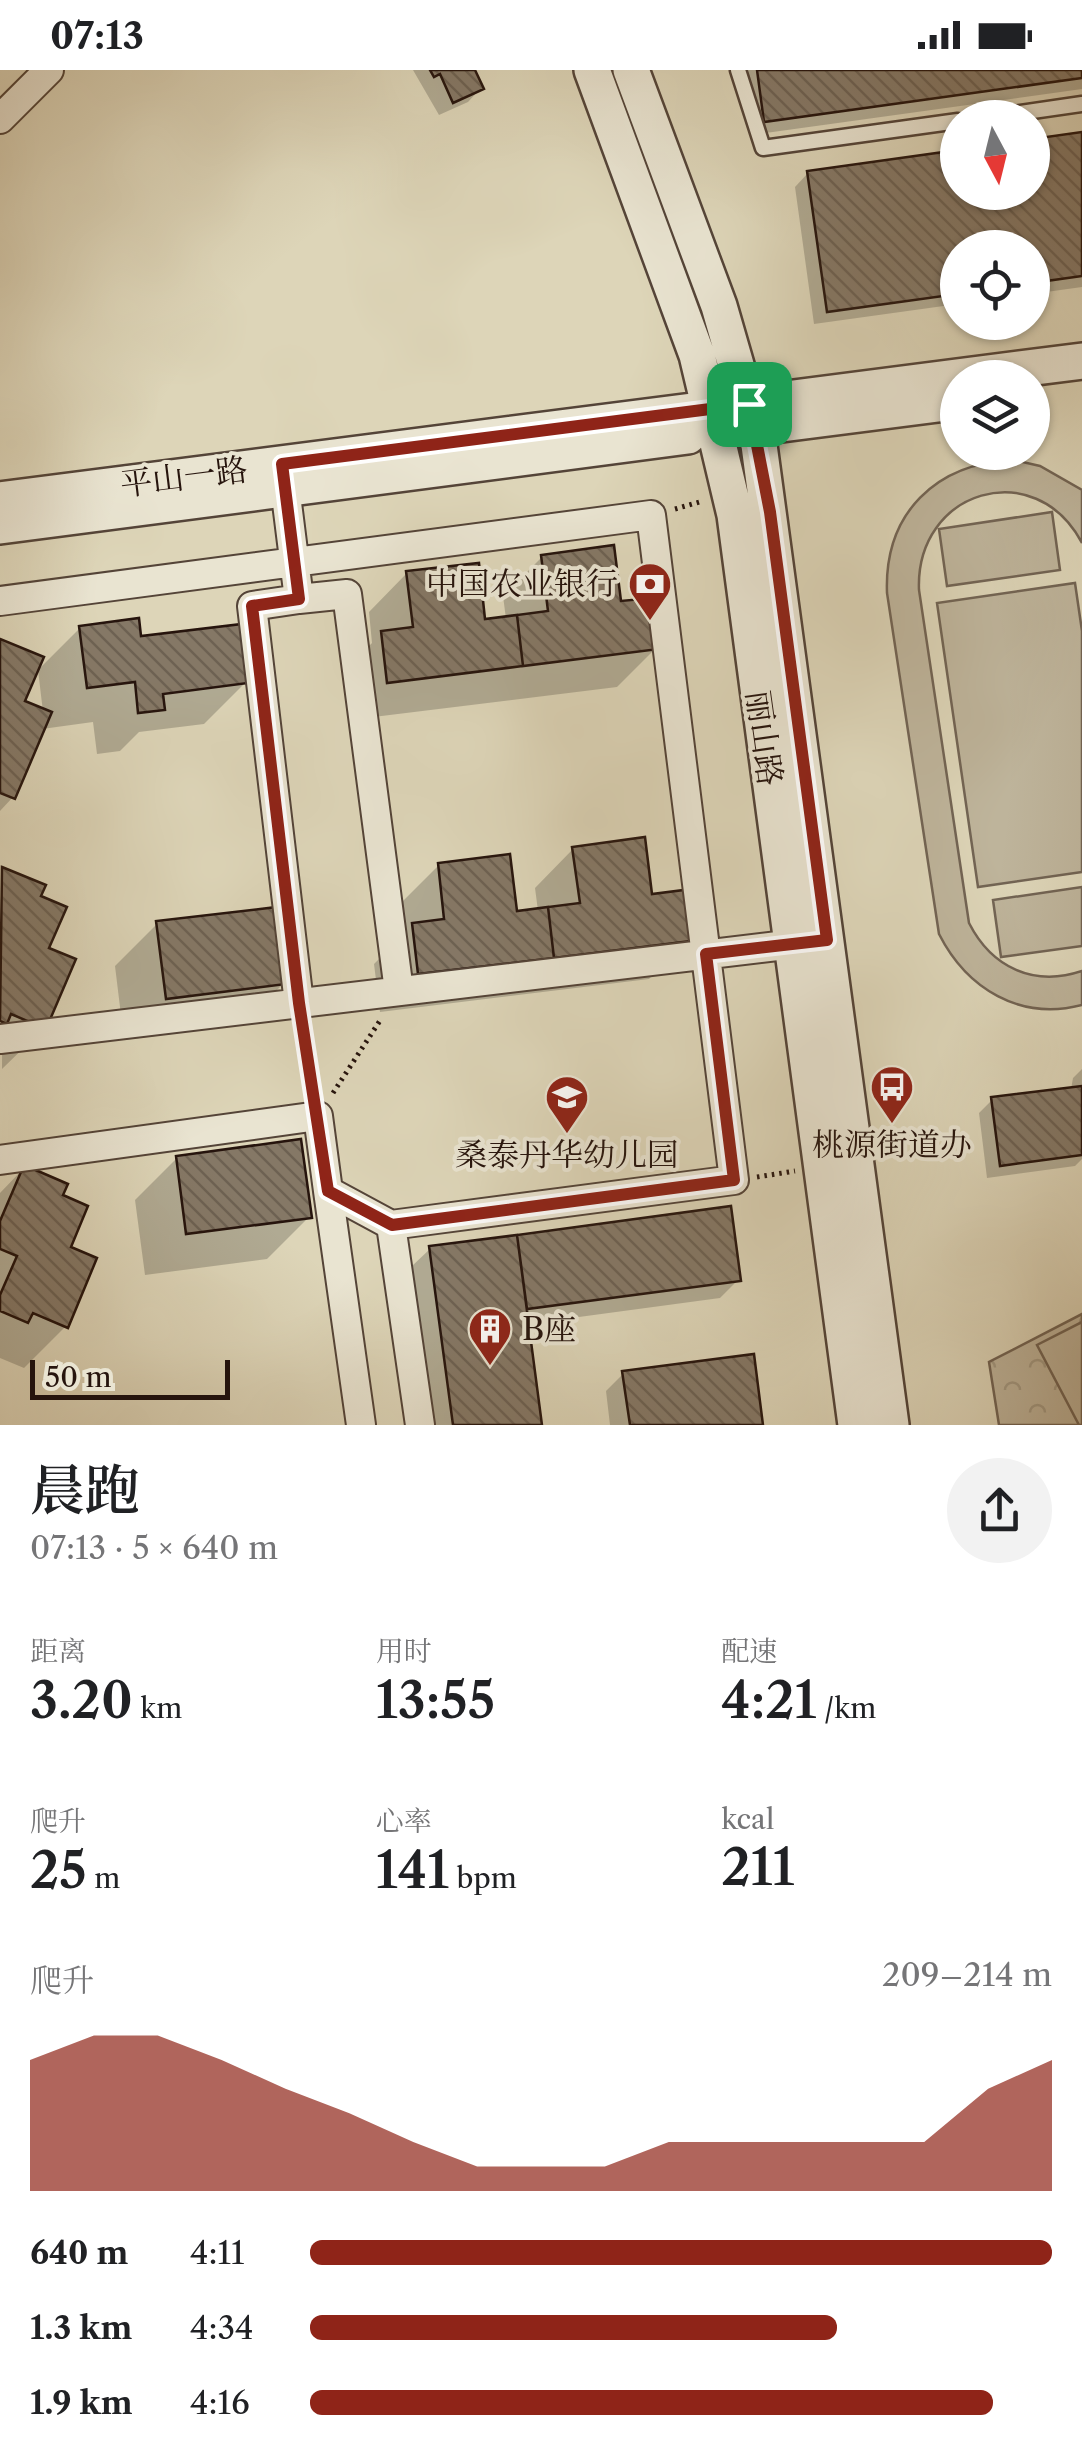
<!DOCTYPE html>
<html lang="zh">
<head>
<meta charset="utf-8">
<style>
  body { margin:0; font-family:"Libre Caslon Text","Noto Serif SC",serif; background:#f2f2f2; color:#202124; height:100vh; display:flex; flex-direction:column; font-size:38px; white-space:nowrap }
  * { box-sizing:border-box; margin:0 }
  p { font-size:32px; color:#757577 }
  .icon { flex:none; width:55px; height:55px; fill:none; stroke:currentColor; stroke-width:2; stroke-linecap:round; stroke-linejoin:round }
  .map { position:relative; height:1355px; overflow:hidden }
  .side { display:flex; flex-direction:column; background:#fff; flex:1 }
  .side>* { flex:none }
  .needle { width:65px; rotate:173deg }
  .buttons { position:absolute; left:940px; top:30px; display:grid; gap:20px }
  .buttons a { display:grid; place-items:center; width:110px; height:110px; border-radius:50%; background:#fff; box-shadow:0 2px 8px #0004; font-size:50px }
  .scale { position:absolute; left:30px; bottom:25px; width:200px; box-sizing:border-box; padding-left:10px; border:5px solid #26140d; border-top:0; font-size:28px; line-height:35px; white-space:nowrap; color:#26140d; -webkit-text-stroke:8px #e9e4d1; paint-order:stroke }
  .pin { position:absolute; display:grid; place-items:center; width:85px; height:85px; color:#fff; margin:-42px; border-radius:20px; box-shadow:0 5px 15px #0006 }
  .round { display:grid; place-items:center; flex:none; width:105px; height:105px; border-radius:52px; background:#f2f2f2 }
  .head { display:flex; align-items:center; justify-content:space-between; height:170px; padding:0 30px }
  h1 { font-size:55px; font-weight:600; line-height:75px }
  .stats { display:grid; grid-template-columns:repeat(3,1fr); gap:15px; height:170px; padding:10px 30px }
  .stats div { display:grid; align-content:center }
  .stats b { font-size:50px; font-weight:600 }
  .stats small { font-size:28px; font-weight:400 }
  .stats p { font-size:28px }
  .chart { height:280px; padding:20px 30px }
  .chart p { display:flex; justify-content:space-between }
  .chart svg { width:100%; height:180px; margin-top:10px; fill:#8f2418; opacity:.7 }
  ul { padding:0 30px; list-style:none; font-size:32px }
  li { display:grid; grid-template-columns:160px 120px 1fr; align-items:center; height:75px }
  li i { height:25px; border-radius:12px; background:#8f2418 }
  .status { display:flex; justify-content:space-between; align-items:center; height:70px; padding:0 50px; background:#fff; direction:ltr }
  .status svg { height:28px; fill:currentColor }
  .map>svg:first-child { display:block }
  .forest { fill:url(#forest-crowns); stroke:#726454; stroke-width:2.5 }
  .pitch { fill:#beb49b; stroke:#726454; stroke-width:2.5 }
  .shadow { fill:#0003 }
  .building { fill:url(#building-back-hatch); stroke:#26140d; stroke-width:2.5 }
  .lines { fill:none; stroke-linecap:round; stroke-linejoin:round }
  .service-casing { stroke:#544438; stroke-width:19 }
  .minor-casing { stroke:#544438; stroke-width:32 }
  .tertiary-casing { stroke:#544438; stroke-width:40 }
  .path { stroke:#26140d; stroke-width:5; stroke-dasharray:2.5 5; stroke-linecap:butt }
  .service { stroke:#e9e4d1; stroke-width:14 }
  .minor { stroke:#e9e4d1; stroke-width:28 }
  .tertiary { stroke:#e9e4d1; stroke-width:35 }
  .route-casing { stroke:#fff; stroke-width:20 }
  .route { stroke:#8f2418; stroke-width:12 }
  .labels { text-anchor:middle; stroke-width:8; stroke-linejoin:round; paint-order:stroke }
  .street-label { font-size:32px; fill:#26140d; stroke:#e9e4d1 }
  .poi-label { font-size:32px; fill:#26140d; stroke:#e9e4d1 }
</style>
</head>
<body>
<div class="status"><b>07:13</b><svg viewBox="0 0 49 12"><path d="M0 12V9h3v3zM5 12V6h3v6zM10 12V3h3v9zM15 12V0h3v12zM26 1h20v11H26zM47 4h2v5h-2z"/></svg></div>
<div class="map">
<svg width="1082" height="1355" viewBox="0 0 1082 1355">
  <defs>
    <pattern id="forest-crowns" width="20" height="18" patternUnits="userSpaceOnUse" patternTransform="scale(2.5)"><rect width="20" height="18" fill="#beb49b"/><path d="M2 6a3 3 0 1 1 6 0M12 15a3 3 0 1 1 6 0" fill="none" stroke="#a39a84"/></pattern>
    <pattern id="building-back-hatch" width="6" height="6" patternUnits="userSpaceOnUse" patternTransform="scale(2.5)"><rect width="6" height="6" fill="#857866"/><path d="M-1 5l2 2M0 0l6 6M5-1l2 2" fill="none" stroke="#6d6152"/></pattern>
  </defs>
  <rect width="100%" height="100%" fill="#ddd5b8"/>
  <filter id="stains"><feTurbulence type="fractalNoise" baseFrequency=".002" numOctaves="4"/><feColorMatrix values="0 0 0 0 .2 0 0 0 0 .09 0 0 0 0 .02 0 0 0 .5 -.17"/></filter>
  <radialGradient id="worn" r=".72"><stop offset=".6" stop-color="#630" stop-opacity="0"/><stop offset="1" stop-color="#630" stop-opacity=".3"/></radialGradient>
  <path class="forest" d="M 1082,1244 L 1082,1355 L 999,1355 L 989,1292 Z"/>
  <path class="pitch" d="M 1014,390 L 1040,396 L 1082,420 L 1082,473 C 1035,384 915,420 919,520 L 969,853 C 992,898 1034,917 1082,901 L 1082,935 C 1020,951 967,919 939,864 L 887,523 C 884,443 936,393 1014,390 Z
    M 1052,442 L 1060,500 L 947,516 L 939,459 Z
    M 1075,513 L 1082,561 L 1082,802 L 978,817 L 937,533 Z
    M 1082,817 L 1082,876 L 1001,887 L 993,830 Z
    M 1082,1252 L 1082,1355 L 1079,1355 L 1037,1275 Z"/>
  <path class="shadow" d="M 413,0 L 472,0 L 481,18 L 468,32 L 439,45 Z
    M 742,0 L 1082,0 L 1082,19 L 751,65 Z
    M 1082,65 L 1082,217 L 1032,224 L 1032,178 L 958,178 L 958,234 L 814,254 L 795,117 L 808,103 L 958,122 L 1032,122 Z
    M 542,487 L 619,534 L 656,578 L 617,617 L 349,650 L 343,602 L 372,573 L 369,542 L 407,503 L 483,552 L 506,549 L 503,526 Z
    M 80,558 L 139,569 L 246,612 L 204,654 L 139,662 L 120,681 L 97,684 L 93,652 L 42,659 L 13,727 L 0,741 L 0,571 L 22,633 L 43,642 L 38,600 Z
    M 573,779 L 688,870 L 649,909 L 380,942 L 374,894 L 403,865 L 400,834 L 439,795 L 515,844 L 538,841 L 535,818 Z
    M 3,800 L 38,827 L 44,958 L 2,999 Z
    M 157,854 L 284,913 L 242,955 L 124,970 L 115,896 Z
    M 1082,999 L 1082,1089 L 1075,1096 L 987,1108 L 979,1043 L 992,1030 L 1071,1019 L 1073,1008 Z
    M 177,1088 L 309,1147 L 267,1189 L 145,1205 L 135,1130 Z
    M 24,1098 L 60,1126 L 66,1256 L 24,1298 L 0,1288 L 0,1123 Z
    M 729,1139 L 738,1210 L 720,1228 L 527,1254 L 540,1355 L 433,1355 L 412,1196 L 431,1178 Z
    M 624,1303 L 760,1355 L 610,1355 L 606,1321 Z"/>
  <path class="building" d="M 430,0 L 475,0 L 484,19 L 453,33 L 440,4 L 434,7 Z
    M 757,0 L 1082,0 L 1082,8 L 764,52 Z
    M 1082,62 L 1082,206 L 1032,213 L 1032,178 L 958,178 L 958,224 L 827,242 L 807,101 L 958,80 L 958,122 L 1032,122 L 1032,69 Z
    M 614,475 L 621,531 L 653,528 L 659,579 L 523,596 L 517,545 L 548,541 L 541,485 Z
    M 479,493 L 485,549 L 517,545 L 523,596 L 387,613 L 381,561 L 413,557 L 406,501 Z
    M 139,548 L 141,566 L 242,554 L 248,613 L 163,624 L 165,640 L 138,643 L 135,612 L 87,618 L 79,556 Z
    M 0,569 L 44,587 L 25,631 L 52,642 L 15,729 L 0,723 Z
    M 645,767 L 652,824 L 684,820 L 691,871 L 554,888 L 548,837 L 580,833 L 572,777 Z
    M 510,784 L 517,841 L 548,837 L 554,888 L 418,904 L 412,853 L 444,849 L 438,793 Z
    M 2,797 L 46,815 L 41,826 L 67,837 L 49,878 L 76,889 L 46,959 L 11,944 L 7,954 L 0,951 Z
    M 277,837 L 286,914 L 166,929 L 156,851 Z
    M 1082,1016 L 1082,1085 L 1000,1096 L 991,1027 Z
    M 301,1069 L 312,1148 L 186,1164 L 176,1086 Z
    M 24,1095 L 68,1114 L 63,1125 L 88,1136 L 71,1177 L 97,1188 L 68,1258 L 33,1243 L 28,1253 L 0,1241 L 0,1225 L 17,1186 L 0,1179 L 0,1151 Z
    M 731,1136 L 741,1211 L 527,1239 L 517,1165 Z
    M 517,1165 L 542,1355 L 453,1355 L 429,1176 Z
    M 754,1284 L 763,1355 L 630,1355 L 622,1301 Z"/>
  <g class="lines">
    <g class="service-casing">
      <path id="service" d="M 738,0 L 763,78 L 958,51
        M 985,48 L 1082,34"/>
    </g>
    <g class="minor-casing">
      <path id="minor" d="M 0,49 L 49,0
        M 283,401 L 299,529 L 347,524 L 399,921
        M 0,531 L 651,445 L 734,1110 L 391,1155
        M 299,933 L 252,536 L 299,529
        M 0,969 L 811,872
        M 0,1090 L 318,1046 L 328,1121 L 391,1155 L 420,1355
        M 328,1121 L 361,1355"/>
    </g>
    <g class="tertiary-casing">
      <path id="tertiary" d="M 592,0 L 697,285 L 735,445 L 856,1355
        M 631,0 L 719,236 L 759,375 L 891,1355
        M 774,355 L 946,333
        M 0,430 L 1082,291
        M 0,456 L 688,366"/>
    </g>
    <path class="path" d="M 675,439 L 703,431
      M 303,960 L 314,1023
      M 333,1023 L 381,949
      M 757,1107 L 795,1101"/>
    <use href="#service" class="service"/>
    <use href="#minor" class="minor"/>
    <use href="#tertiary" class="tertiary"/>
  </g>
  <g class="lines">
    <g class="route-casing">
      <path id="route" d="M 749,334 L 770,442 L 827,870 L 706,884 L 734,1110 L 392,1155 L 328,1121 L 299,933 L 252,536 L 299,529 L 282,394 Z"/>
    </g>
    <use href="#route" class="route"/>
  </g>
  <defs>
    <g id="bank-pin" transform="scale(2.25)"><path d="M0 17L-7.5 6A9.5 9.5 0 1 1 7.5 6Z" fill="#8f2418" stroke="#e9e4d1"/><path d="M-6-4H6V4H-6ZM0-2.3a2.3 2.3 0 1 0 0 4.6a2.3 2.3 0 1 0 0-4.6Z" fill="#fff"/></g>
    <g id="bus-pin" transform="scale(2.25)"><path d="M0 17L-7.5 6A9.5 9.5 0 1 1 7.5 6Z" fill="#8f2418" stroke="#e9e4d1"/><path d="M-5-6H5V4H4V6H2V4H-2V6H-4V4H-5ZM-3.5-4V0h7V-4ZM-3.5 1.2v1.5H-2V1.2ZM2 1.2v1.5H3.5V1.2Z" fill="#fff"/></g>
    <g id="school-pin" transform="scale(2.25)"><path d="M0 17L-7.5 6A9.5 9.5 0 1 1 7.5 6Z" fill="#8f2418" stroke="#e9e4d1"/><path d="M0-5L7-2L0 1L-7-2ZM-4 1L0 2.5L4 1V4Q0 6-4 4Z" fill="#fff"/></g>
    <g id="building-pin" transform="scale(2.25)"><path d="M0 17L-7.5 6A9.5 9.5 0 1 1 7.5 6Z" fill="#8f2418" stroke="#e9e4d1"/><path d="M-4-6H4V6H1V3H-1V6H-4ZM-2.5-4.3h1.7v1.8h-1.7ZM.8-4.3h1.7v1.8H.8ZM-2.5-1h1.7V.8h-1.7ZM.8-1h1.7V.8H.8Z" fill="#fff"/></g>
  </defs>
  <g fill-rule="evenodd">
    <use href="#bank-pin" x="650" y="514"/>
    <use href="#bus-pin" x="892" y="1017"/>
    <use href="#school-pin" x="567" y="1027"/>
    <use href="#building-pin" x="490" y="1259"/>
  </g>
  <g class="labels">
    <g class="street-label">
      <text transform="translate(184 407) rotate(-7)" y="11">平山一路</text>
      <text transform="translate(764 668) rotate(82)" y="11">丽山路</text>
    </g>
    <g class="poi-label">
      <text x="618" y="525" text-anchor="end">中国农业银行</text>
      <text x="892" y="1086">桃源街道办</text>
      <text x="567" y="1096">桑泰丹华幼儿园</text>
      <text x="522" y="1270" text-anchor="start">B座</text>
    </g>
  </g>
  <rect width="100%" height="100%" filter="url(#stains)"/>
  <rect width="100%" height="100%" fill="url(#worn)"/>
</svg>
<div class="buttons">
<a><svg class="needle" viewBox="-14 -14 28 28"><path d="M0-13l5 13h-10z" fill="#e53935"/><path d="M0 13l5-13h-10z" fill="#757577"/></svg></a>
<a><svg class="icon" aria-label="locate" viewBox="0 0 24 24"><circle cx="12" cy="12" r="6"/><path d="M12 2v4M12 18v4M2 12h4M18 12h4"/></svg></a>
<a><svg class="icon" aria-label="layers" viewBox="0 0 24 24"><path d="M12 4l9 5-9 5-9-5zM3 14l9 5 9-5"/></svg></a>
</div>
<div class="scale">50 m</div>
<div class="pin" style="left:749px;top:334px;background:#1e9e55"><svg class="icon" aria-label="arrive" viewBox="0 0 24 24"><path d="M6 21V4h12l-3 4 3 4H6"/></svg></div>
</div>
<section class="side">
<div class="head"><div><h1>晨跑</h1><p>07:13 · 5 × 640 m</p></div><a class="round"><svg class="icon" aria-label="share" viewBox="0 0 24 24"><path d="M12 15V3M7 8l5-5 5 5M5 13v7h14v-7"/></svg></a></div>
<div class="stats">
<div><p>距离</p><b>3.20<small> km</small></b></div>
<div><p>用时</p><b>13:55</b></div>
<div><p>配速</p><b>4:21<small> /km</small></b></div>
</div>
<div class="stats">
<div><p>爬升</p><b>25<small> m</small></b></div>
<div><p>心率</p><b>141<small> bpm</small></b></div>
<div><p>kcal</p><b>211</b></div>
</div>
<div class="chart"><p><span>爬升</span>209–214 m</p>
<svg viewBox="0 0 160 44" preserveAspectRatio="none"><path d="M0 44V12L10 6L20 6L30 12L40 19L50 25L60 32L70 38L80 38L90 38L100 32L110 32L120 32L130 32L140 32L150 19L160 12V44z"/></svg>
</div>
<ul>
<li><b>640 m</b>4:11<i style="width:100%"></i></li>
<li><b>1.3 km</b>4:34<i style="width:71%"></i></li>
<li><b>1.9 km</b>4:16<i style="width:92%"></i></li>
</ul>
</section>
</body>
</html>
